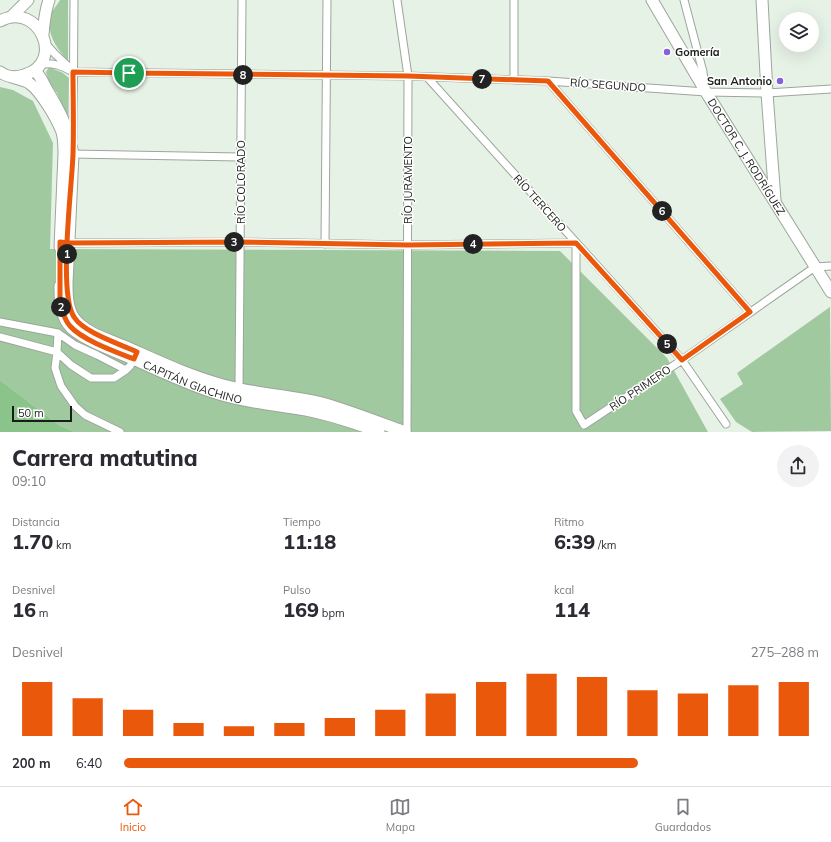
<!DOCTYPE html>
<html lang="es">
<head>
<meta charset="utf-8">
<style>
  body { margin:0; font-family:Mulish,sans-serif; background:#f2f2f3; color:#2b2b33; height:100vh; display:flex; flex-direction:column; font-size:15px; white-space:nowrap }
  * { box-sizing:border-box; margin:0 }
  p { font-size:13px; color:#7c7c81 }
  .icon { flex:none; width:22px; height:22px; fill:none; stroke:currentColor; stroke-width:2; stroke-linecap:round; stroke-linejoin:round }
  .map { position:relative; height:432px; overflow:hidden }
  .panel { display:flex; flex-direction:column; background:#fff; flex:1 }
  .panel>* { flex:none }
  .fabs { position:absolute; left:779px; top:12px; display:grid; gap:8px }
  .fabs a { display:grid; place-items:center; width:40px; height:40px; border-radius:50%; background:#fff; box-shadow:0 4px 16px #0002; font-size:20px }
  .scale { position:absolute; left:12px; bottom:10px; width:60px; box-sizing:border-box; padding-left:4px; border:2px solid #191d19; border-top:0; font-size:11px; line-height:14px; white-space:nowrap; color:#191d19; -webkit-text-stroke:3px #fff; paint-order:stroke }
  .pin { position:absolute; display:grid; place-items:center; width:34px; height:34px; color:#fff; margin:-17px; border:2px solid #fff; border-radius:50%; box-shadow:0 1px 4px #0007 }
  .km { position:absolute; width:20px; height:20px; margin:-10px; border-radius:50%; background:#222; color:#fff; font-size:11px; line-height:20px; text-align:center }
  .round { display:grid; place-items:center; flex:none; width:42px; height:42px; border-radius:21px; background:#f2f2f3 }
  .head { display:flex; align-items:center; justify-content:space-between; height:68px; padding:0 12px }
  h1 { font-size:22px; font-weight:800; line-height:30px }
  .figures { display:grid; grid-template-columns:repeat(3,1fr); gap:6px; height:68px; padding:4px 12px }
  .figures div { display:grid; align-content:center }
  .figures b { font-size:20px; font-weight:800 }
  .figures small { font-size:11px; font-weight:400 }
  .figures p { font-size:11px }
  .chart { height:112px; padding:8px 12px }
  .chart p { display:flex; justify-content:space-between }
  .chart svg { width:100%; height:72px; margin-top:4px; stroke:#ea580c; stroke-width:6 }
  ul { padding:0 12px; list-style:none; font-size:13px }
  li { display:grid; grid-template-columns:64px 48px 1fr; align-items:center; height:30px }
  li i { height:10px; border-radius:5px; background:#ea580c }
  .dock { display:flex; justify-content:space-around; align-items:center; height:56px; border-top:1px solid #e1e1e2; background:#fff; font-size:11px; color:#7c7c81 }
  .dock a { display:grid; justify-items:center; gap:2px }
  .dock .active { color:#ea580c }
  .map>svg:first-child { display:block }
  .green { fill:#a1c9a0 }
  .water { fill:#8bc48a }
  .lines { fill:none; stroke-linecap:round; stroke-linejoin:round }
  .minor-casing { stroke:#9ca69c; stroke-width:9 }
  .secondary-casing { stroke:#9ca69c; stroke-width:13 }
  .minor { stroke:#fff; stroke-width:7 }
  .secondary { stroke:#fff; stroke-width:11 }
  .route-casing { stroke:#fff; stroke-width:8 }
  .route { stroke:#ea580c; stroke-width:5 }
  .poi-dot { fill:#8561db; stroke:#fff; stroke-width:1.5 }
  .labels { text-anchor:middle; stroke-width:3; stroke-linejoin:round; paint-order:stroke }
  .poi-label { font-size:11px; font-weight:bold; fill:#191d19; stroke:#fff; text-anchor:start }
  .street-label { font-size:11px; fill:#191d19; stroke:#fff }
</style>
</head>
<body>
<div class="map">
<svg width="831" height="432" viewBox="0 0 831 432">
  <rect width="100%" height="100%" fill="#e7f2e6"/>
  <path class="green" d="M 60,0 L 68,0 L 68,61 C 57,49 46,34 50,16 C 52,11 57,5 60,0 Z
    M 49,67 L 63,73 L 69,78 L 68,119 L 57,93 L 49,82 L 46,72 Z
    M 0,87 L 13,90 L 33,101 L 53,143 L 50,249 L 560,251 L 667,358 L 708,432 L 75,432 L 59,425 L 0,380 Z
    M 830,307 L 831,431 L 752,432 L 736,422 L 720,399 L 743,384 L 737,373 Z"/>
  <path class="water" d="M 0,380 L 59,425 L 75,432 L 0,432 Z"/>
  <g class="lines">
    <g class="minor-casing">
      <path id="minor" d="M 397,0 L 408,76 L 407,432
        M 514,0 L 514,80
        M 684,0 L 703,72 L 705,87
        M 46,44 L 55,54 L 69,67
        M 40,64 C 55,63 60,65 73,72 L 408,76 L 548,81 L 706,92 L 767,93 L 831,89
        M 427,77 L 682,360 L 726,424
        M 548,81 L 750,312
        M 73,140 L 74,0
        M 71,154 L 240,157
        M 66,243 L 240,242 L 408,245 L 576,243
        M 576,243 L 576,411 L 584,425 L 682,360 L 815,267 L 831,266
        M 325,244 L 327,0
        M 0,322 L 58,333 L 75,345 L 97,355 L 126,370
        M 58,333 L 57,352 L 55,368 L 61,386 L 75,406 L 85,415 L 120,432
        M 0,337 L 57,352 L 71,365 L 91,378 L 114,378 L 126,370 L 130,366 L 135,356
        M 239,389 L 242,0"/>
    </g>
    <g class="secondary-casing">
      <g id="secondary">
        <path id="s1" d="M 652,0 L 706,92 L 831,292"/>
        <path d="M 762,0 L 767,93 L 775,200"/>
        <path d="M 12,16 L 28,0"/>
        <path d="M 0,21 C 38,0 67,63 24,75 C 16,78 7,77 0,72"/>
        <path d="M 43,34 C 44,22 45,11 49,0"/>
        <path d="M 35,70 C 40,76 43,82 46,88 C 61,113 67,125 73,154 L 67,283 C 67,294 67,308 74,318 C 85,333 108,339 124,346 C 156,360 189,376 223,385 C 255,394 290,395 322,403 C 350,411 378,422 405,432"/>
        <path d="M 12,77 C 17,79 24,80 29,83 C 41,91 57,119 62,132 C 64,139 64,147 64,154 L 60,247"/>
        <path id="s2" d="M 60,286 C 60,299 60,313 68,324 C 77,337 112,350 126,356 C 157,369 188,385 219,394 C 248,403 277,405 306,410 C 331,415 355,423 379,432"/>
      </g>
    </g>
    <use href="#minor" class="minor"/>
    <use href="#secondary" class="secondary"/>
  </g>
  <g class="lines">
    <g class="route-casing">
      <path id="route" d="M 129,73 L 73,72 C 73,99 74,126 73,154 C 72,187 58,293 74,317 C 84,333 120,344 137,352 L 134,359 C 116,352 82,340 70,326 C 64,320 62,310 60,302 L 60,242 L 68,243 L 240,242 L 408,245 L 576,243 L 682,360 L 750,312 L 548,81 L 408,76 L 129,73"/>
    </g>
    <use href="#route" class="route"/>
  </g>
  <g class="poi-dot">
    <circle cx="667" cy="52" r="4"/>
    <circle cx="780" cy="81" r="4"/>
  </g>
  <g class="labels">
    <g class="poi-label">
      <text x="675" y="56">Gomería</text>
      <text x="772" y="85" text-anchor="end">San Antonio</text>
    </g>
    <g class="street-label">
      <text transform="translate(608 85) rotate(4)" y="4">RÍO SEGUNDO</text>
      <text dy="4" stroke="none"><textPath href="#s1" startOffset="183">DOCTOR C. J. RODRÍGUEZ</textPath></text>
      <text transform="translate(408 180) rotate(-90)" y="4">RÍO JURAMENTO</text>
      <text transform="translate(241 182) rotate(-90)" y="4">RÍO COLORADO</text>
      <text transform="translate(540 203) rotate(48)" y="4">RÍO TERCERO</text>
      <text dy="4" stroke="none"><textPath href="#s2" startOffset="178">CAPITÁN GIACHINO</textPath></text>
      <text transform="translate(640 388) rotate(-34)" y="4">RÍO PRIMERO</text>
    </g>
  </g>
</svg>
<div class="fabs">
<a><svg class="icon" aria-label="layers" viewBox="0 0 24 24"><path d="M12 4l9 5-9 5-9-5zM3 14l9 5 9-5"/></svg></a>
</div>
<div class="scale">50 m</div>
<div class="pin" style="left:129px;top:73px;background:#1e9e55"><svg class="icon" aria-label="arrive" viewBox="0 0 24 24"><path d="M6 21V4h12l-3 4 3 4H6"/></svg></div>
<b class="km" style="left:67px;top:254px">1</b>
<b class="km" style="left:61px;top:307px">2</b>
<b class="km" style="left:234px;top:242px">3</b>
<b class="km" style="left:473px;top:244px">4</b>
<b class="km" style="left:667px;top:344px">5</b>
<b class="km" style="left:662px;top:211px">6</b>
<b class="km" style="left:482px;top:79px">7</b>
<b class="km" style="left:243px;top:75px">8</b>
</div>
<section class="panel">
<div class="head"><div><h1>Carrera matutina</h1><p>09:10</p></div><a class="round"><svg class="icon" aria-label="share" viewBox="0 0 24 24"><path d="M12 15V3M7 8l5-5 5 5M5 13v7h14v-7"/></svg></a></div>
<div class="figures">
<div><p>Distancia</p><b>1.70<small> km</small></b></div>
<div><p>Tiempo</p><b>11:18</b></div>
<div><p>Ritmo</p><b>6:39<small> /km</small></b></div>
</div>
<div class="figures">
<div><p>Desnivel</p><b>16<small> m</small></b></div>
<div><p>Pulso</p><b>169<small> bpm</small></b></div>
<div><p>kcal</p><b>114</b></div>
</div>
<div class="chart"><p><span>Desnivel</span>275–288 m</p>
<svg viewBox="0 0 160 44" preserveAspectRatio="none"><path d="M5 44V11M15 44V21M25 44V28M35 44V36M45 44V38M55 44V36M65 44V33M75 44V28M85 44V18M95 44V11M105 44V6M115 44V8M125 44V16M135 44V18M145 44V13M155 44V11"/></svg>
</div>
<ul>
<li><b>200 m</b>6:40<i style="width:74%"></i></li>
</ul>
</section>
<nav class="dock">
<a class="active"><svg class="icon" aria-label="home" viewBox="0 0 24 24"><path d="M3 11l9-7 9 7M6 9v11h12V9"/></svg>Inicio</a>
<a><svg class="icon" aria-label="map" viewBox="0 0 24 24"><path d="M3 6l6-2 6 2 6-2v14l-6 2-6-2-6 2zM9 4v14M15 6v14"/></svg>Mapa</a>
<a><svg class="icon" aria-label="saved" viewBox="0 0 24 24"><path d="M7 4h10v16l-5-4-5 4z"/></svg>Guardados</a>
</nav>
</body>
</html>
